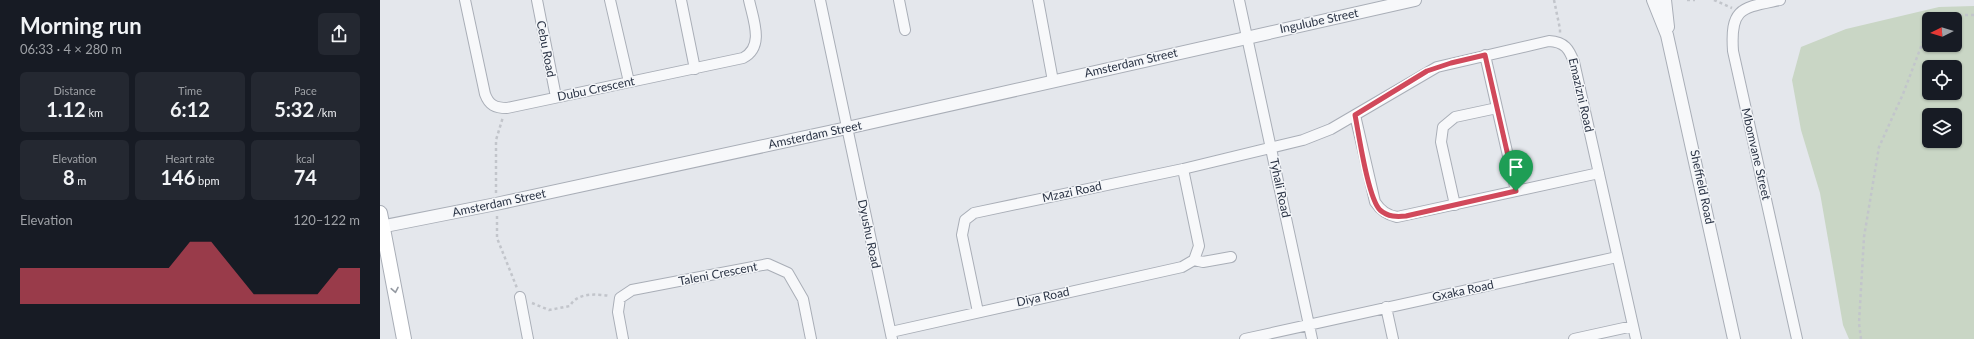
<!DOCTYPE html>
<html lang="en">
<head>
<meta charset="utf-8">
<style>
  body { margin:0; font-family:Lato,sans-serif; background:#242831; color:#f1f3f6; height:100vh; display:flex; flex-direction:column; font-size:15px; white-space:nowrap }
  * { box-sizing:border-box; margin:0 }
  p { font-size:13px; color:#9ea1a6 }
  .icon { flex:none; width:22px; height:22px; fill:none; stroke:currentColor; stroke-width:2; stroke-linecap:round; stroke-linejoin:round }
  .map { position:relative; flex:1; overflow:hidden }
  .details { display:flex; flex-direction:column; background:#171b24; width:380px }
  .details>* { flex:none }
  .needle { width:26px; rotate:265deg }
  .tools { position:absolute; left:1542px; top:12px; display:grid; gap:8px }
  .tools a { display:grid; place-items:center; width:40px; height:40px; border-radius:6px; background:#171b24; box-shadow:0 1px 3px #0004; font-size:20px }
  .pin { position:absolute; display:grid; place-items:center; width:34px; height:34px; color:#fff; margin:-41px -17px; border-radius:50% 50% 50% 0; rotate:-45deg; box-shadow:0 0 4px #0007 }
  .pin .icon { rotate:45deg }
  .round { display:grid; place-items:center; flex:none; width:42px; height:42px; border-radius:6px; background:#242831 }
  .summary { display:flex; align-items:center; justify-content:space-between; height:68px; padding:0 20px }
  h1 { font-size:22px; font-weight:700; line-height:30px }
  .figures { display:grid; grid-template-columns:repeat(3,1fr); gap:6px; height:68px; padding:4px 20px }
  .figures div { display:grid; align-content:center; border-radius:6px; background:#242831; text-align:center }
  .figures b { font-size:20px; font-weight:700 }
  .figures small { font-size:11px; font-weight:400 }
  .figures p { font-size:11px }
  .chart { height:112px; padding:8px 20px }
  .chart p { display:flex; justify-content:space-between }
  .chart svg { width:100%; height:72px; margin-top:4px; fill:#d1495b; opacity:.7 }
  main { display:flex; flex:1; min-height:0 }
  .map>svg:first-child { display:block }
  .green { fill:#c9d6c5; fill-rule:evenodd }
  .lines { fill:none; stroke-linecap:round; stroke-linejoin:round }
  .minor-casing { stroke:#a9aeb7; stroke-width:12 }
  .tertiary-casing { stroke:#a9aeb7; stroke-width:14 }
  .secondary-casing { stroke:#a9aeb7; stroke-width:16 }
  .path { stroke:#c2c5cb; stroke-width:2.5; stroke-dasharray:3 3; stroke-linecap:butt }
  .minor { stroke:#f7f8fa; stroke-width:10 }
  .tertiary { stroke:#f7f8fa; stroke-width:12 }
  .secondary { stroke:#fff; stroke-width:14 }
  .oneway { stroke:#959aa2 }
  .route-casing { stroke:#fff; stroke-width:8 }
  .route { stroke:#d1495b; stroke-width:5 }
  .labels { text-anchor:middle; stroke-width:3; stroke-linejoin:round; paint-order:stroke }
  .street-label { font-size:12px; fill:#2b3445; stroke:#f4f6f9 }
</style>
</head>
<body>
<main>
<section class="details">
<div class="summary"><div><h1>Morning run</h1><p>06:33 · 4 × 280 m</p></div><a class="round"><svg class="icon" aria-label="share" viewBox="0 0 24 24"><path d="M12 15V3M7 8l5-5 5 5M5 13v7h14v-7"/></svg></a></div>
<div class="figures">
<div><p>Distance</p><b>1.12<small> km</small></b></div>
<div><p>Time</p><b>6:12</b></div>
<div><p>Pace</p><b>5:32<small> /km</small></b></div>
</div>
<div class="figures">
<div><p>Elevation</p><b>8<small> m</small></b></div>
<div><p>Heart rate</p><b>146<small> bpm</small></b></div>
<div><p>kcal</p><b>74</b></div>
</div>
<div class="chart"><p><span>Elevation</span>120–122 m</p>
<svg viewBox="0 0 160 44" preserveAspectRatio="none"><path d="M0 44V22L10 22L20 22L30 22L40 22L50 22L60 22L70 22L80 6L90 6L100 22L110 38L120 38L130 38L140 38L150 22L160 22V44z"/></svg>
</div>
</section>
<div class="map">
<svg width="1594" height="339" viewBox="0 0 1594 339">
  <rect width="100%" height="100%" fill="#e4e7ec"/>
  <path class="green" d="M 1594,6 L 1594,339 L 1469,339 L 1463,325 L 1440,193 L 1421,130 L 1412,80 L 1421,47 L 1466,29 L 1559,7 ZM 1549,19 L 1575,19 L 1575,45 L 1549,45 ZM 1549,67 L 1575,67 L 1575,93 L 1549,93 ZM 1549,115 L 1575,115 L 1575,141 L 1549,141 Z"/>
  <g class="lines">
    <g class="minor-casing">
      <path id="minor" d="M 85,0 L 105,94 C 109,105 115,108 127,108 L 363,58 C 385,47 373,19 369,0
        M 157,0 L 176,97
        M 230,0 L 249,82
        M 301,0 L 315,69
        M 440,0 L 512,339
        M 519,0 L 525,30
        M 658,0 L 673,81
        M 859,0 L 932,339
        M 1400,0 C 1362,8 1350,7 1353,51 L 1417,339
        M 1105,55 L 1136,191
        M 975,115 L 995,202 C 1001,211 1007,215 1017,217 L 1219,173
        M 1075,205 L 1061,142 L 1063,127 L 1075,117 L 1117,108
        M 814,260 L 823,262 L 851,257
        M 140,297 L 148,339
        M 1006,307 L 1013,339
        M 598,312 L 582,235 L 585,220 L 594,213 L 803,169 L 923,140 L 951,129 L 1057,67 L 1169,41 C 1185,42 1189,49 1194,62 L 1256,339
        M 511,332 L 802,267 L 814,260 L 819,246 L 803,169
        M 243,339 L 238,312 L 240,298 L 252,290 L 388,264 L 408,273 L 423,299 L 431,339
        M 865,339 L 1237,257
        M 1194,339 L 1253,326"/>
    </g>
    <g class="tertiary-casing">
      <path id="tertiary" d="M 1273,0 L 1287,35 L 1354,339
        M 1285,0 L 1288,27
        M 0,227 L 116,204 L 467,128 L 1035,0"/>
    </g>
    <g class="secondary-casing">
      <path id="secondary" d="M 0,213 L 24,339"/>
    </g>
    <path class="path" d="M 1174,0 L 1180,29 L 1180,34
      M 1307,0 L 1315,0
      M 1334,0 L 1352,8
      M 1568,19 L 1576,15 L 1594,15
      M 116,193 L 116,140 L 123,117
      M 117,216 L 117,238 L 137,288
      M 152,303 L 169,310 L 190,306 C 197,292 217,294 230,296
      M 1481,339 L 1479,323 L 1484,237 L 1499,147 L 1523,94 L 1547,31 L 1549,30"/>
    <use href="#minor" class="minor"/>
    <use href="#tertiary" class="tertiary"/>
    <use href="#secondary" class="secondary"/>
  </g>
  <defs><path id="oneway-chevron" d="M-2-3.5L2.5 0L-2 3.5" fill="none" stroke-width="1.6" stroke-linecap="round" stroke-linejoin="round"/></defs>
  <use class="oneway" href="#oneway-chevron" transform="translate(15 290) rotate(79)"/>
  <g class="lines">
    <g class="route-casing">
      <path id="route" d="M 1105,55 L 1136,191 L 1026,216 C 1017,217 1008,217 1000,210 C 988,198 979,135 975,115 L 1047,71 L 1071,63 Z"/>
    </g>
    <use href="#route" class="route"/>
  </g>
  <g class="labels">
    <g class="street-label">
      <text transform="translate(939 21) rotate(-12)" y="4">Ingulube Street</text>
      <text transform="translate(166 49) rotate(79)" y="4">Cebu Road</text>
      <text transform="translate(751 63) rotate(-13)" y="4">Amsterdam Street</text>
      <text transform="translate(216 89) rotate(-12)" y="4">Dubu Crescent</text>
      <text transform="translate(1201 95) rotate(77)" y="4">Emazizni Road</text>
      <text transform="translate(435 135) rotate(-12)" y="4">Amsterdam Street</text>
      <text transform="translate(1376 154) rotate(77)" y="4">Mbomvane Street</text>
      <text transform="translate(1322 187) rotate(78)" y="4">Sheffield Road</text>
      <text transform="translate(900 188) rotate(78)" y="4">Tyhali Road</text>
      <text transform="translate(692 192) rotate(-12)" y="4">Mzazi Road</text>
      <text transform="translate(119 203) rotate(-12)" y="4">Amsterdam Street</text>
      <text transform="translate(489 234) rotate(78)" y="4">Dyushu Road</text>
      <text transform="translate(338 274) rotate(-11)" y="4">Taleni Crescent</text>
      <text transform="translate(1083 291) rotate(-12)" y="4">Gxaka Road</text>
      <text transform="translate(663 297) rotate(-12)" y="4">Diya Road</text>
    </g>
  </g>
</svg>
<div class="tools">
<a><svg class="needle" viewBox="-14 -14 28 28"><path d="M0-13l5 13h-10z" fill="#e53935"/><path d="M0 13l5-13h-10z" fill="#9ea1a6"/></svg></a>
<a><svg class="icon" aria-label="locate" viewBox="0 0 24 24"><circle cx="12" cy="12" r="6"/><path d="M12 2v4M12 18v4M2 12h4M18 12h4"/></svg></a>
<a><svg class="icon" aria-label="layers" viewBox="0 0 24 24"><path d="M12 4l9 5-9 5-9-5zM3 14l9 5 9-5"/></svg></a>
</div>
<div class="pin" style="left:1136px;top:191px;background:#1e9e55"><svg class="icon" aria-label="arrive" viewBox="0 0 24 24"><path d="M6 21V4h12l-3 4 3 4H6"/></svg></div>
</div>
</main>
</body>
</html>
